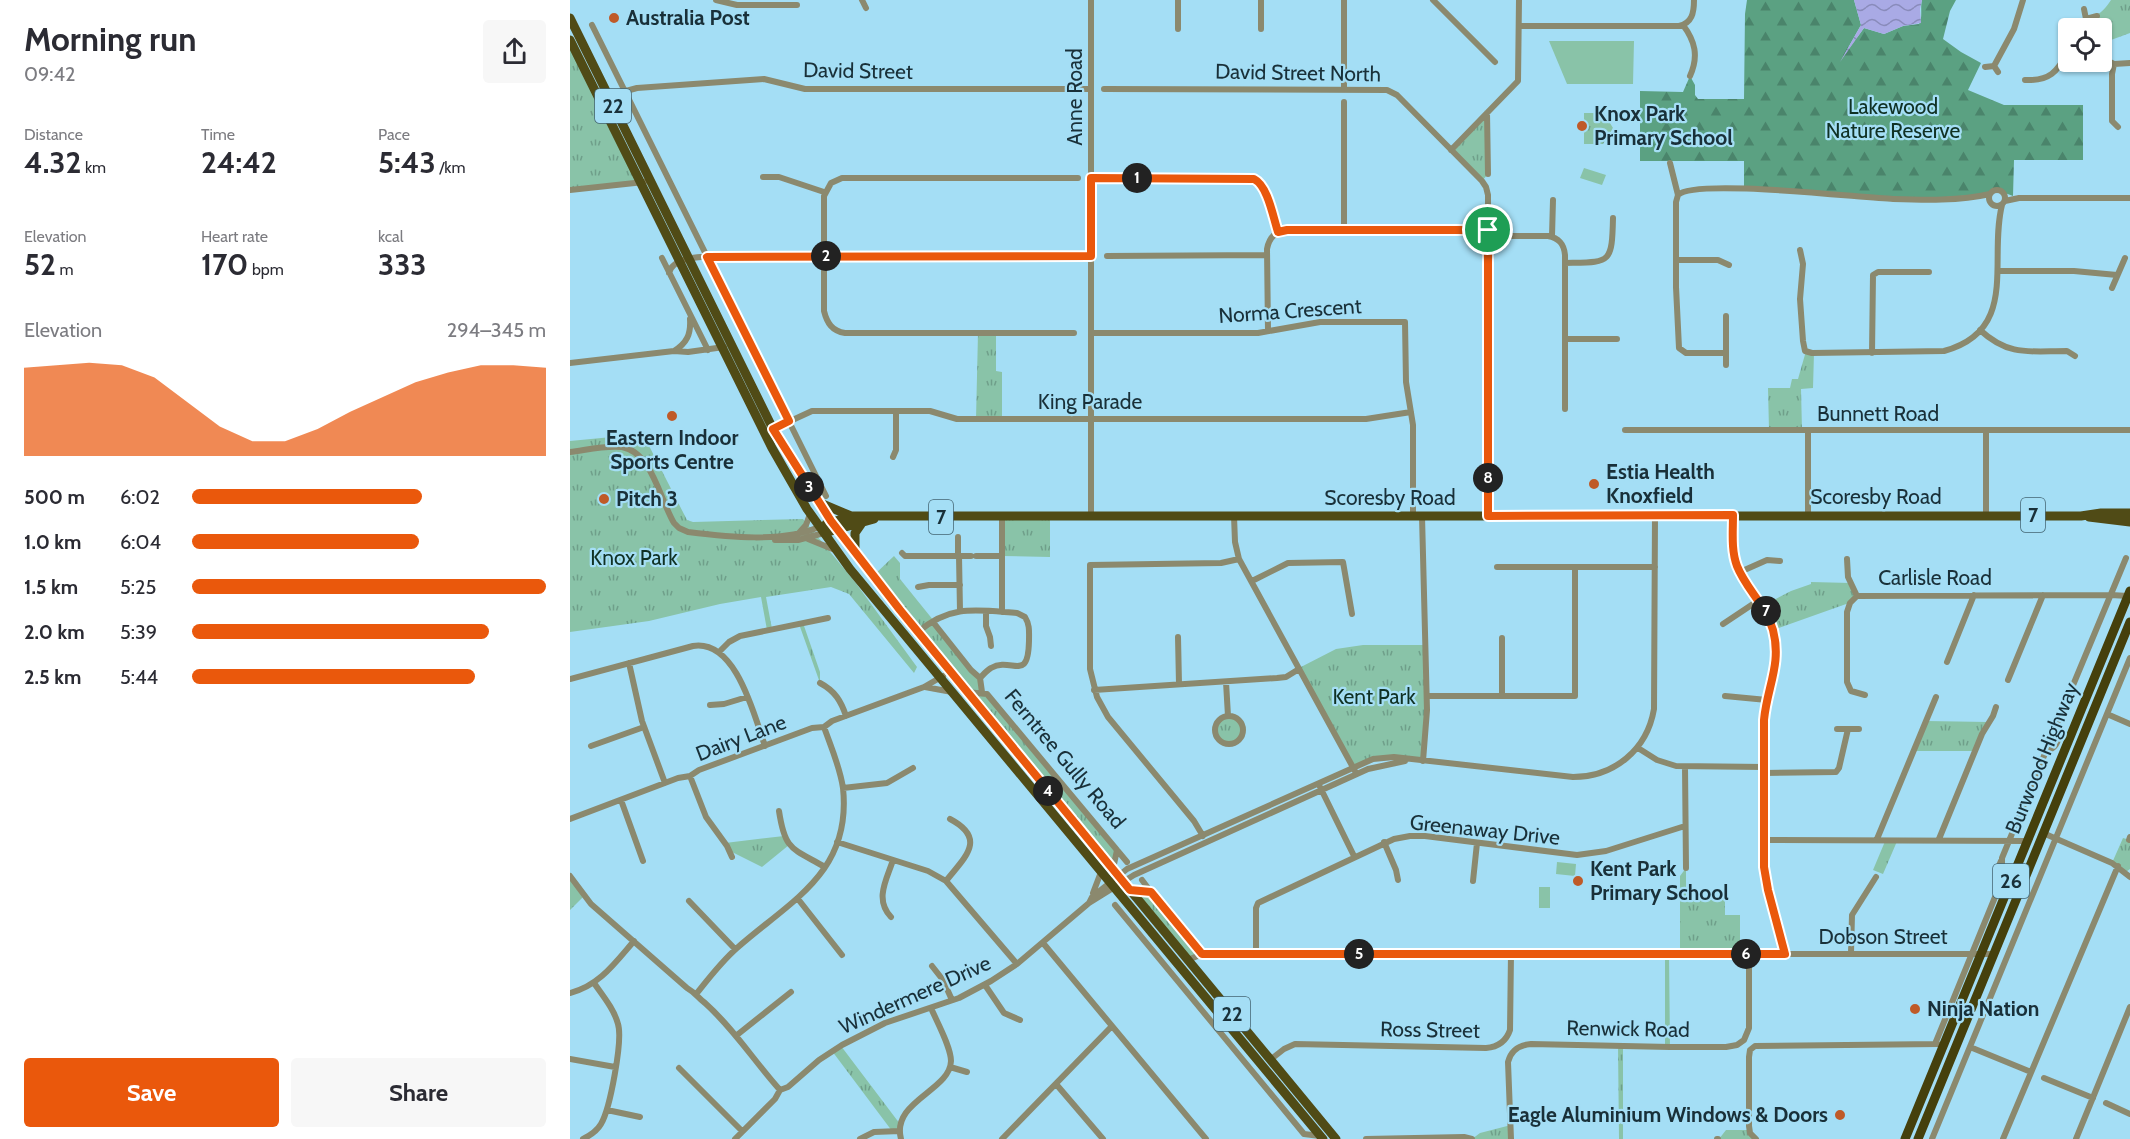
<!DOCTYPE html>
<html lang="en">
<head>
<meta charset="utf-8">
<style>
  body { margin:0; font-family:Cabin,sans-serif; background:#f7f7f7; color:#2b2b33; height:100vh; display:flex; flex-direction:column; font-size:22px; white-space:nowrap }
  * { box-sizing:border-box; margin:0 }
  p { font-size:20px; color:#7c7c81 }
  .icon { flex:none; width:33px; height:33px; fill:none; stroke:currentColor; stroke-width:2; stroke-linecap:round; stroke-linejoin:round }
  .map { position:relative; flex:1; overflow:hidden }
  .side { display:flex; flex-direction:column; background:#fff; width:570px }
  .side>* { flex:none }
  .buttons { position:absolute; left:1488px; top:18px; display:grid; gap:12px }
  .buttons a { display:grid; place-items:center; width:54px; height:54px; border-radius:6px; background:#fff; box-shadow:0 2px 4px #0004; font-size:30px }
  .pin { position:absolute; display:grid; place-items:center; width:51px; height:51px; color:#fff; margin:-26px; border:3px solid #fff; border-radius:50%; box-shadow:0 2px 6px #0007 }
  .km { position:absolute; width:30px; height:30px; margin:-15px; border-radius:50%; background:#222; color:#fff; font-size:16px; line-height:30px; text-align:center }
  .round { display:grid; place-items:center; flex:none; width:63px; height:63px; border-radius:6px; background:#f7f7f7 }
  .headline { display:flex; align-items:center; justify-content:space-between; height:102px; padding:0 24px }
  h1 { font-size:33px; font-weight:700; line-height:45px }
  .stats { display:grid; grid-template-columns:repeat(3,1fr); gap:9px; height:102px; padding:6px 24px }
  .stats div { display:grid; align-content:center }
  .stats b { font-size:30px; font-weight:700 }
  .stats small { font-size:16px; font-weight:400 }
  .stats p { font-size:16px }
  .chart { height:168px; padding:12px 24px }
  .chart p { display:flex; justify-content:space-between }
  .chart svg { width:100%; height:108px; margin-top:6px; fill:#ea580c; opacity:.7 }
  .action { display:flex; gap:12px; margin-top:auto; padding:12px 24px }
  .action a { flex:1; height:69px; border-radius:6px; background:#ea580c; color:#fff; font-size:24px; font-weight:700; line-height:69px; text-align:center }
  .action a+a { background:#f7f7f7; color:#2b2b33 }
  ul { padding:0 24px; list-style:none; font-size:20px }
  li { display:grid; grid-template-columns:96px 72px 1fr; align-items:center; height:45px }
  li i { height:15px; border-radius:8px; background:#ea580c }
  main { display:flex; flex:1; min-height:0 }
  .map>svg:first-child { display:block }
  .grass { fill:#89c3a8 }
  .forest { fill:url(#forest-firs) }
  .park { fill:url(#park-tufts) }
  .water { fill:url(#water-waves) }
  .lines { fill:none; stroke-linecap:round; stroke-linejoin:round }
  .minor { stroke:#8b896e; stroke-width:6 }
  .primary { stroke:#504b16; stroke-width:9 }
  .trunk { stroke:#45400c; stroke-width:9 }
  .route-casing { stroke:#fff; stroke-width:12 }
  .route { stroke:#ea580c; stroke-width:8 }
  .poi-dot { fill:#bf5a28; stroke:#a4def5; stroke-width:2 }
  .labels { text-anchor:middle; stroke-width:4.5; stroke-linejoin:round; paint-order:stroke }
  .shield { fill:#a4def5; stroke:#436471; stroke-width:1.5 }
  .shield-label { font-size:20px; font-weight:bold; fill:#193039 }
  .poi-label { font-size:21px; font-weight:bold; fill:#193039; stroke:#a4def5; text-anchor:start }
  .street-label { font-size:21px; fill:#193039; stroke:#a4def5 }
  .park-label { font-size:21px; fill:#103124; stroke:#a4def5 }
</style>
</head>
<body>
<main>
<section class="side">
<div class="headline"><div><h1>Morning run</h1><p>09:42</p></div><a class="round"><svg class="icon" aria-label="share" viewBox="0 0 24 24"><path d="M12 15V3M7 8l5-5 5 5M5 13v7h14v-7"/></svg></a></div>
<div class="stats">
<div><p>Distance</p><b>4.32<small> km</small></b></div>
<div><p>Time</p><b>24:42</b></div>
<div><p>Pace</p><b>5:43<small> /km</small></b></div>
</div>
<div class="stats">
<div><p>Elevation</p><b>52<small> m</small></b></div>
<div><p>Heart rate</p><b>170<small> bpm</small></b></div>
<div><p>kcal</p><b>333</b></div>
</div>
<div class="chart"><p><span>Elevation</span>294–345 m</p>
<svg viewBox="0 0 160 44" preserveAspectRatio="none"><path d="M0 44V8L10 7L20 6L30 7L40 12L50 22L60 32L70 38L80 38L90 33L100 26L110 20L120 14L130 10L140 7L150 7L160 8V44z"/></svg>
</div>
<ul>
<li><b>500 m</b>6:02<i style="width:65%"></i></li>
<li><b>1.0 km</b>6:04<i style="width:64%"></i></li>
<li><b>1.5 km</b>5:25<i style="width:100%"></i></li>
<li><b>2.0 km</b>5:39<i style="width:84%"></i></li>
<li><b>2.5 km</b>5:44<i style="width:80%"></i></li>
</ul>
<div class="action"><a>Save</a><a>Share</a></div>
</section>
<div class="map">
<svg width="1560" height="1139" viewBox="0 0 1560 1139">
  <defs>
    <pattern id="forest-firs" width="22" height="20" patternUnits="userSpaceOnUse" patternTransform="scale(1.5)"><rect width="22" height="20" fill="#5ba182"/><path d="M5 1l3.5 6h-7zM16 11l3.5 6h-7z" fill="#4a846b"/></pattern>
    <pattern id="park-tufts" width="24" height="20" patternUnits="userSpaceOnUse" patternTransform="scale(1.5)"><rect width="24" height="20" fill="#89c3a8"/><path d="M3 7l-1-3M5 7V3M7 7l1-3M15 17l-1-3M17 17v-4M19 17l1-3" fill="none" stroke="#6f9f8a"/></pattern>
    <pattern id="water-waves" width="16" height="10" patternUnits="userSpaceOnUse" patternTransform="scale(1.5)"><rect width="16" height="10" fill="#a9aae5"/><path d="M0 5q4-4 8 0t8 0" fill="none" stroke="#898bbb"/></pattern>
  </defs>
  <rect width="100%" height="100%" fill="#a4def5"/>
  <path class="grass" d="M 979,41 L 1064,41 L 1063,84 L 997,84 Z
    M 1014,168 L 1036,175 L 1032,185 L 1010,178 Z
    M 987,862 L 1006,864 L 1005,876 L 986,874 Z
    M 969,887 L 980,887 L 980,908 L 969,908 Z"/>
  <path class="forest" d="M 1177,0 L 1284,0 L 1291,25 L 1274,55 L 1294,28 L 1314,34 L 1333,26 L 1349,24 C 1353,18 1350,8 1352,0 L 1386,0 L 1380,11 L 1373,39 L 1391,52 L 1411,63 L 1398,90 L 1434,105 L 1513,105 L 1513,160 L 1444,160 L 1443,196 L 1427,190 L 1420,194 L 1346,199 L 1174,190 L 1174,161 L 1070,161 L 1070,91 L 1113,92 L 1120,76 L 1125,85 L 1125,95 L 1128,99 L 1174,99 L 1175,14 Z"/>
  <path class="park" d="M 1541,0 L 1560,0 L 1560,33 L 1541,40 L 1532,34 L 1532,28 L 1521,28 L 1514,24 L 1516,19 C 1529,15 1534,11 1541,0 Z
    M 0,40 L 71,184 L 0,190 Z
    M 917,113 L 918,174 L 912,181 L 881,150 Z
    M 1014,113 L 1034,113 L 1043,128 L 1033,144 L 1014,144 Z
    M 408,333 L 426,333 L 426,371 L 432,372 L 432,419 L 406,419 Z
    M 1236,351 L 1244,353 L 1243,388 L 1231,389 L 1232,430 L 1199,430 L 1198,388 L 1220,388 L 1222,379 L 1228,379 Z
    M 73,434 L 117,520 L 123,522 L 233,519 L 285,582 L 347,667 L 344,673 L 279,594 L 261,587 L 196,597 L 202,629 L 197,630 L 191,597 L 150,604 L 79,621 L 0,632 L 0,441 Z
    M 432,517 L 480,517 L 480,557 L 432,556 Z
    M 324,556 L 330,563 L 330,579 L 410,678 L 412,692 L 547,850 L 543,869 L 304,575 Z
    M 1241,582 L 1281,583 L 1287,596 L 1279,603 L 1203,630 L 1192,606 L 1221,591 L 1241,584 Z
    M 233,623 L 250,672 L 250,683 L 229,624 Z
    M 793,645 L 855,645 L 857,696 L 853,761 L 818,757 L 783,767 L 729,668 L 766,649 Z
    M645 730a14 14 0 1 1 28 0a14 14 0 1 1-28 0Z
    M 1356,721 L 1419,722 L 1405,751 L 1343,751 Z
    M 214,836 L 219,845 L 192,867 L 160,851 L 155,843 Z
    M 1553,838 L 1560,840 L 1560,869 L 1556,872 L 1542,863 Z
    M 1316,839 L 1328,839 L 1313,874 L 1303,870 Z
    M 1116,868 L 1116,899 L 1155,900 L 1155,915 L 1170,915 L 1170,954 L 1110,954 L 1110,876 Z
    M 0,876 L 14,896 L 0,910 Z
    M 560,890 L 581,892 L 632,954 L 618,960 Z
    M 1095,954 L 1099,954 L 1100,1047 L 1095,1047 Z
    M 271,1046 L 330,1124 L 330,1131 L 322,1131 L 262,1051 Z
    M 1048,1046 L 1053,1046 L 1053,1139 L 1049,1139 Z
    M 941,1125 L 941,1139 L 902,1139 L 910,1133 Z
    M 1156,1130 L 1179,1130 L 1185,1139 L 1149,1139 Z"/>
  <path class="water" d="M 1284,0 L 1352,0 L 1350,9 L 1351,23 L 1333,26 L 1314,34 L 1294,28 L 1270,62 L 1291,25 Z"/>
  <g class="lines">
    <path class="minor" d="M 146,0 L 167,5 L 227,5
      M 292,0 L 296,8
      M 521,0 L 521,517
      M 608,0 L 608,29
      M 691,0 L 691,29
      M 774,0 L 774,89
      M 863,0 L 925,62
      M 1514,9 L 1516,19 L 1527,16
      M 22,25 L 256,496
      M 1113,25 C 1125,41 1129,56 1120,76
      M 949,26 L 1109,26 C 1122,23 1124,13 1124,0
      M 1512,28 L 1516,19
      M 1532,58 L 1544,64 L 1560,63
      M 1544,64 L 1542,74 L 1542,121 L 1548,127
      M 1424,66 L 1444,29 L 1453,0
      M 1415,67 L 1424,66 L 1428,72
      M 1455,80 C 1480,81 1487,72 1498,52
      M 534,89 L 817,90 L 827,95 L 912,181 L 916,187 L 918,195 L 918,516
      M 56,91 L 67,88 L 194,79 L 235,89 L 521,89
      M 917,113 L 918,174
      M 881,150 L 948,81 L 949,0
      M 1100,163 L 1108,195 L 1106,202 L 1106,287 L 1109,348 L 1116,353 L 1156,353
      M 193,177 L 209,177 L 254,192
      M 521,178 L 684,179 L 691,183 L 694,189 L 708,232
      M1419 198a8 8 0 1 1 16 0a8 8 0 1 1-16 0Z
      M 0,190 L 74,182
      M 1108,195 C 1124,178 1291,198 1323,199 C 1355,200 1389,201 1420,194
      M 1435,201 L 1449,198 L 1560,198
      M 774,230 L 774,102
      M 918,236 L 978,236 C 989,238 994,244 995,255 L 995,409
      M 982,236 L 983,200
      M 1230,250 L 1233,264 L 1230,299 L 1233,341 L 1235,351 L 1242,353 L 1374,351 C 1450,330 1418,260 1432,205
      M 537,256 L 697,255
      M 92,258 L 138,350
      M 1106,260 L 1148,260 L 1159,265
      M 995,263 C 1040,262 1042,265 1043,218
      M 1428,271 L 1504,271 L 1547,275
      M 99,273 C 103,256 133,257 147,256 L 521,256
      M 1542,288 L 1555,258
      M 1410,330 C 1439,357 1461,351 1497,351 L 1505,356
      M 698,331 L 697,249 C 699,238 705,231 717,230 L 918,230
      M 504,333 L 275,333 C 262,331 257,323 254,311 L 254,196 L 261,183 L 272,178 L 508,178
      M 521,333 L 688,333 L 750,322 L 835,322 L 836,382 L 843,425 L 843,516
      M 995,339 L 1047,339
      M 104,351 C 117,343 121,334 120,319
      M 1302,353 L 1303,275 L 1308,272 L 1359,272
      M 0,363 L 104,351 L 118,352 L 154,347
      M 1156,365 L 1156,316
      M 203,429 L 242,411 L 360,411 L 387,419 L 796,419 L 841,412
      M 1055,430 L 1560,430
      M 1238,430 L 1238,515
      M 1416,430 L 1416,515
      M 0,452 C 16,450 36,445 52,447 C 82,452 90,500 104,523 L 109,528 L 118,532 C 158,537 212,543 249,527
      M 323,457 L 326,450 L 326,411
      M 1163,515 C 1163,532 1161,550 1167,566 C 1176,589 1196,605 1203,630 C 1212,664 1197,687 1194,720 L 1194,873 L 1215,954
      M 664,516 L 665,542 L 669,559 L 785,771
      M 852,516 L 857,710 L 853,761
      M 432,517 L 432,612
      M 228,534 L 236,525 L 240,514
      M 388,537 L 388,556
      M 238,539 L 265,550
      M 205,540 L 228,540 L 254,533
      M 332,553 L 335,556 L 401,556
      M 389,556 L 390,611
      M 406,556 L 432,556
      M 1277,559 L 1278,577 L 1287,596
      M 927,567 L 1085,567
      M 1170,572 L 1197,560 L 1210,561
      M 682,581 L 718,563 L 773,562 L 782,614
      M 348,587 L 359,585 L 390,585
      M 416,611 L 416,626 L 420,637 L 421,646
      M 363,622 L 401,670 L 410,678 L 412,692
      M 1153,624 L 1189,600
      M 348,632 C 381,604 407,610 447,613 L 455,617 C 460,625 459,632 459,641 C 458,684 442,656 421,668 C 417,670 413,675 410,678
      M 608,637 L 609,684
      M 149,652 L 159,642 L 170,636 L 258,618
      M 1377,662 L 1404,595
      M 59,663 L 72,721 L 95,783
      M 0,679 L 123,646 C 166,639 184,715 195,746
      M 1438,680 L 1473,595
      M 656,682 L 658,716
      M 250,683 C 265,691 271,701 276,716
      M 355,687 L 382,692
      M 524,690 L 707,678 L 716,677 L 729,669
      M 396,692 L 417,694 L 557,862
      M 1295,695 L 1281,691 L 1277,682 L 1277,612 L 1280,603 L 1287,596 L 1541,595 L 1558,596
      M 857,696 L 1005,696 L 1005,567
      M 932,696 L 932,638
      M 1155,696 L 1197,700
      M 140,705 L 154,704 L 177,697
      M 1537,714 L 1560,724
      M645 730a14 14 0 1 1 28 0a14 14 0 1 1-28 0Z
      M 1267,729 L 1289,729
      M 21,746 L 74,727
      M 1068,748 L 1087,760 L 1106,766 L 1194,767
      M 1115,767 L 1116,868
      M 1194,773 L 1266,772 L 1269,768 L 1278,729
      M 120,776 L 136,817 L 157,846 L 162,857
      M 750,787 L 784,856
      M 273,788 L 317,783 L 343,768
      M 51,800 L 73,861
      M 209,811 C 215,851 222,848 255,867
      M 0,819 L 108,778 L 120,776 L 129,770 L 242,728 L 254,727 L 262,721 L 354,687 L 373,676
      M 1473,833 L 1542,863 L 1560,877
      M 633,836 L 624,821 L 538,717 L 527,697 L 520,669 L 520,565 L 651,563 L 669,559
      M 1307,839 L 1366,697
      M 1369,839 L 1412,734 L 1423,716 L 1426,707
      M 1194,840 L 1458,841
      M 1559,840 L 1560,837
      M 267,842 L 358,871 L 376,881 L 447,964
      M 814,842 L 826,870 L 828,880
      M 543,869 L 547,850
      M 1426,873 L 1431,861
      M 0,876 L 21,904 L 117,988 C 127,994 127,997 135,1003 C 164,1029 184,1061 210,1090
      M 572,880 L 581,892
      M 376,881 C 394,858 418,839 380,819
      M 903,881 L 907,843
      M 560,890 L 581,892 L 632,954
      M 523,893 L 531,872
      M 228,899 L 272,955
      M 119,901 L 165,949
      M 519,903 L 522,897 L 557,869 L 803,759 L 824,757 L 1003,777 C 1044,777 1077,750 1084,709 L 1085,515
      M 545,905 L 734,1134 L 750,1136
      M 321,917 C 304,899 317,879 323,860
      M 473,943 L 636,1139
      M 1281,953 L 1282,915 L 1306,877
      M 686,954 L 686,908 L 688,903 L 824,839 L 840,836 L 855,836 L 1007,855 L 1036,851 L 1115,826
      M 618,960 L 632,954 L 1423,954
      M 362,966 L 373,980 L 382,1000
      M 415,985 L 434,1013 L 450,1020
      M 0,993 C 29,986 45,963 64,941
      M 127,993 C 139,978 152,961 167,948 C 220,901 282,873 273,788 C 270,767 261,747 254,727
      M 167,1035 L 221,992
      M 1365,1044 L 1432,880 L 1432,858 L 1476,751 C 1485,749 1488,743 1490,733 L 1486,726 L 1556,558
      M 1400,1047 L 1461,1072
      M 0,1059 L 45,1067
      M 700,1060 L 714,1049 L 725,1044 L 916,1048 C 928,1047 936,1042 940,1030 L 941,954
      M 380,1067 L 397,1072
      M 109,1068 L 172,1131
      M 1474,1078 L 1523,1098
      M 486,1084 L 533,1139
      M 1536,1103 L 1560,1114
      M 37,1110 L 70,1117
      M 13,1139 C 21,1135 27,1131 31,1124 C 40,1109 53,1040 48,1024 C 44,1009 33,996 24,983
      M 165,1139 L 205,1099 L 210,1090 L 218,1087 L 249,1060 L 272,1045 L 315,1023 L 389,998 L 421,981 L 447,964 L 519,903 L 564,875 L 798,769 L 835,761
      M 290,1139 L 304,1132 L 330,1131
      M 331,1139 C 321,1101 380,1091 381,1061 C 381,1047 367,1022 361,1008
      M 432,1139 L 542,1026
      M 796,1139 L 894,1137 L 902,1139
      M 941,1139 L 938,1062 C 941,1050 949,1045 961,1044 L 1100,1047 L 1156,1047 L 1167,1045 L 1174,1040 L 1179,1028 L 1179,954
      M 1147,1139 L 1148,1139
      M 1186,1139 L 1180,1133 L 1179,1126 L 1179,1057 L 1180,1050 L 1185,1046 L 1368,1044
      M 1362,1139 L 1560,658
      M 1433,1139 L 1548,866
      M 1506,1139 L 1560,1007"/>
    <path class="primary" d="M 0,18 L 203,429 L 256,513 L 379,671 L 766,1139
      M 0,40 L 202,448 L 237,509 L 280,569 L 753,1139
      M 250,503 L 281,516
      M 1519,517 L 1560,522
      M 256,524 L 282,516 L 1511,516 L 1531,513 L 1560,513
      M 254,533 L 304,519
      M 285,550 L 285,533 L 292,523"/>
    <path class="trunk" d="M 1335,1139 L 1560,591
      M 1348,1139 L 1560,622"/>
  </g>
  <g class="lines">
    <g class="route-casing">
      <path id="route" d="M 521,178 L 684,179 C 698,186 703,217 708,232 L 717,230 L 918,230 L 918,516 L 1163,515 C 1163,532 1161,550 1167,566 C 1176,589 1196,605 1203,630 C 1212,664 1197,687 1194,720 L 1194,867 L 1198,890 L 1215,954 L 632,954 L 581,892 L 560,890 L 330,610 L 261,521 L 203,429 L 219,421 L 137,257 L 521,256 Z"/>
    </g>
    <use href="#route" class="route"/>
  </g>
  <g class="poi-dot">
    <circle cx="44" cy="18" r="6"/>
    <circle cx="1012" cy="126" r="6"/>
    <circle cx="102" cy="416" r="6"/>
    <circle cx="1024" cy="484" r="6"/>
    <circle cx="34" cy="499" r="6"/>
    <circle cx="1008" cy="881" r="6"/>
    <circle cx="1345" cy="1009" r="6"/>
    <circle cx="1270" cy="1115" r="6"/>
  </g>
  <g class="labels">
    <g class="shield">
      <rect x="25" y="89" width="36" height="34" rx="4.5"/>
      <rect x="1451" y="498" width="24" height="34" rx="4.5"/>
      <rect x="359" y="500" width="24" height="34" rx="4.5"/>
      <rect x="1423" y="864" width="36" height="34" rx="4.5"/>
      <rect x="644" y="997" width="36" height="34" rx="4.5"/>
    </g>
    <g class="shield-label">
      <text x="43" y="113">22</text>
      <text x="1463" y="522">7</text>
      <text x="371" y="524">7</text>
      <text x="1441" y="888">26</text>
      <text x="662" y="1021">22</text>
    </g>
    <g class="poi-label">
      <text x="56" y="25">Australia Post</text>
      <text x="1024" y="121">Knox Park<tspan x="1024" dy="24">Primary School</tspan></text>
      <text x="102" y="445" text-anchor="middle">Eastern Indoor<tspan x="102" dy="24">Sports Centre</tspan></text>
      <text x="1036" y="479">Estia Health<tspan x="1036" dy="24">Knoxfield</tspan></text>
      <text x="46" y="506">Pitch 3</text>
      <text x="1020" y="876">Kent Park<tspan x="1020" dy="24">Primary School</tspan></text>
      <text x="1357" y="1016">Ninja Nation</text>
      <text x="1258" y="1122" text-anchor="end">Eagle Aluminium Windows &amp; Doors</text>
    </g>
    <g class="street-label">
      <text transform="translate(288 71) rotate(1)" y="7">David Street</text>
      <text transform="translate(728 73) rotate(1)" y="7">David Street North</text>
      <text transform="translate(505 97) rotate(-90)" y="7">Anne Road</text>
      <text transform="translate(720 311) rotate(-4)" y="7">Norma Crescent</text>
      <text x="520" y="409">King Parade</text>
      <text x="1308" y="421">Bunnett Road</text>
      <text x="1306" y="504">Scoresby Road</text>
      <text x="820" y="505">Scoresby Road</text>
      <text x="1365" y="585">Carlisle Road</text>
      <text transform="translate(171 738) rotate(-21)" y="7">Dairy Lane</text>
      <text transform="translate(1472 758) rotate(-68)" y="7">Burwood Highway</text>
      <text transform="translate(495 759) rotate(50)" y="7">Ferntree Gully Road</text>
      <text transform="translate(915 830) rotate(6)" y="7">Greenaway Drive</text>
      <text x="1313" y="944">Dobson Street</text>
      <text transform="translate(345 995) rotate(-24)" y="7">Windermere Drive</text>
      <text transform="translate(1058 1029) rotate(1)" y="7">Renwick Road</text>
      <text transform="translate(860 1030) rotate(1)" y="7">Ross Street</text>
    </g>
    <g class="park-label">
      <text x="1323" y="114">Lakewood<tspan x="1323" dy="24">Nature Reserve</tspan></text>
      <text x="64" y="565">Knox Park</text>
      <text x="804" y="704">Kent Park</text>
    </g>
  </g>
</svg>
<div class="buttons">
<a><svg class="icon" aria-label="locate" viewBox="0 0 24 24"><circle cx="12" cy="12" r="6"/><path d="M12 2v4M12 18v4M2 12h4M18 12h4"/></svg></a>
</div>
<div class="pin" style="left:918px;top:230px;background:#1e9e55"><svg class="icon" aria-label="arrive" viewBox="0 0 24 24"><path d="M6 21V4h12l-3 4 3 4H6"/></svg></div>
<b class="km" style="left:567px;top:178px">1</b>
<b class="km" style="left:256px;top:256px">2</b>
<b class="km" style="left:239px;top:487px">3</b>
<b class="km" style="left:478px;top:791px">4</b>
<b class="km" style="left:789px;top:954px">5</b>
<b class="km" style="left:1176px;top:954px">6</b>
<b class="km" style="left:1196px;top:611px">7</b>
<b class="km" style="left:918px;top:478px">8</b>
</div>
</main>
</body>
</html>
